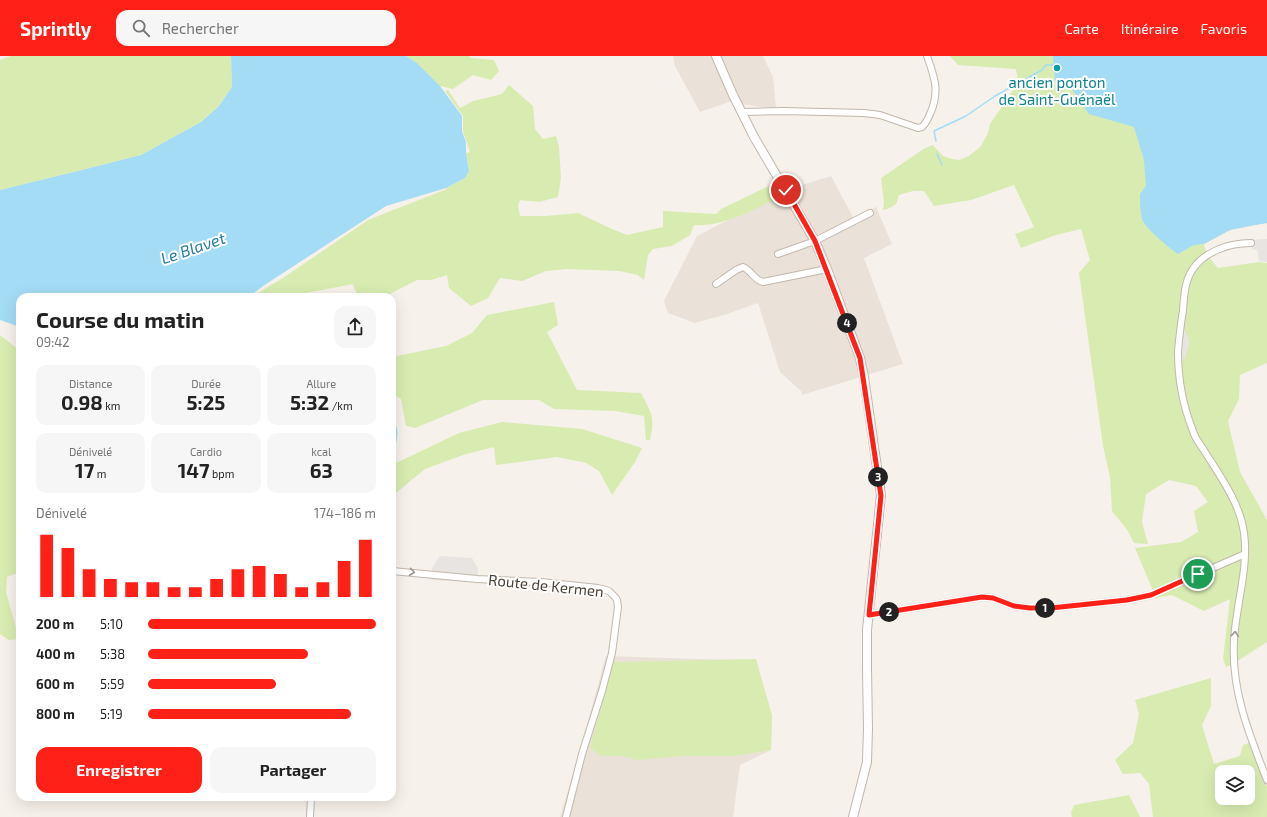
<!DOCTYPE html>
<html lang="fr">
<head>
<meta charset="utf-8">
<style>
  body { margin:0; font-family:"Exo 2",sans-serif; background:#f6f6f6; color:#222; height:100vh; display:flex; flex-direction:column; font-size:15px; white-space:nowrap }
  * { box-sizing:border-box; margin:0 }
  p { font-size:13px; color:#767676 }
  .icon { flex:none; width:22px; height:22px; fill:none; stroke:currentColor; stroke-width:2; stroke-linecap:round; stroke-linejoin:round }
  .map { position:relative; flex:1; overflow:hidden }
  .details { position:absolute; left:16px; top:237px; width:380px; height:508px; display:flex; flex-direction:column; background:#fff; border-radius:12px; box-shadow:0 4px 16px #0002 }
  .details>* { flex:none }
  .tools { position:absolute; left:1215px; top:709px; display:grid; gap:8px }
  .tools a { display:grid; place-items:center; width:40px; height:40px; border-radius:8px; background:#fff; box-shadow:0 4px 16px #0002; font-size:20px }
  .pin { position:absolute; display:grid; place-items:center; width:34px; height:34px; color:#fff; margin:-17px; border:2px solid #fff; border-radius:50%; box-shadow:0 1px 4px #0007 }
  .km { position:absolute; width:20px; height:20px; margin:-10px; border-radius:50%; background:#222; color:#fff; font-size:11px; line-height:20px; text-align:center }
  .round { display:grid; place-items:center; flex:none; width:42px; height:42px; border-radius:12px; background:#f6f6f6 }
  .summary { display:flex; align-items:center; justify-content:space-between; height:68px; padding:0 20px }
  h1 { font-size:22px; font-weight:700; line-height:30px }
  .figures { display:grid; grid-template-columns:repeat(3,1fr); gap:6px; height:68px; padding:4px 20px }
  .figures div { display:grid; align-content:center; border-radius:10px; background:#f6f6f6; text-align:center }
  .figures b { font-size:20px; font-weight:700 }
  .figures small { font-size:11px; font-weight:400 }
  .figures p { font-size:11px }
  .chart { height:112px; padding:8px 20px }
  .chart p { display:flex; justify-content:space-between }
  .chart svg { width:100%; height:72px; margin-top:4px; stroke:#ff2117; stroke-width:6 }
  .button { display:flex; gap:8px; margin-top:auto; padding:8px 20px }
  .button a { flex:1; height:46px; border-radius:12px; background:#ff2117; color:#fff; font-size:16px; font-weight:700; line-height:46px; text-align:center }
  .button a+a { background:#f6f6f6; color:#222 }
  ul { padding:0 20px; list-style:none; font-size:13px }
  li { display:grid; grid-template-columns:64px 48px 1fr; align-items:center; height:30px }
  li i { height:10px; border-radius:5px; background:#ff2117 }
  header { display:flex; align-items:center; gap:24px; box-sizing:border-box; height:56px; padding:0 20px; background:#ff2117; color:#fff }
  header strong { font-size:19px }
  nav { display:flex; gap:22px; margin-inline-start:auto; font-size:14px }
  .search { width:280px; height:36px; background:#f6f6f6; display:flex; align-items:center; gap:10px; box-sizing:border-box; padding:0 14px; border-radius:12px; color:#767676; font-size:15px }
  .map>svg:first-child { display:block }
  .residential { fill:#eae2d8 }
  .green { fill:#d8ecb1; fill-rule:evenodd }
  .parking { fill:#e7e4e1 }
  .water { fill:#a4dcf5 }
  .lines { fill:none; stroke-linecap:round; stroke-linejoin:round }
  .stream { stroke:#a4dcf5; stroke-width:1.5 }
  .minor-casing { stroke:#c2b7ac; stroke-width:8 }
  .tertiary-casing { stroke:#c2b7ac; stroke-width:10 }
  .minor { stroke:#fff; stroke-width:6 }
  .tertiary { stroke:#fff; stroke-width:8 }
  .oneway { stroke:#9b9691 }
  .route-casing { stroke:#fff; stroke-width:8 }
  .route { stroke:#ff2117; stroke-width:5 }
  .culture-dot { fill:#0f9aa8; stroke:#fff; stroke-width:1.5 }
  .labels { text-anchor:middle; stroke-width:4; stroke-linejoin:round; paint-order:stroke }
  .culture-label { font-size:15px; fill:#0d838f; stroke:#fff }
  .street-label { font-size:15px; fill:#4a4137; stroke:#fff }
  .water-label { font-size:16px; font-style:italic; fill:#257ca3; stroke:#fff }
</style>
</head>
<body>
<header>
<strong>Sprintly</strong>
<div class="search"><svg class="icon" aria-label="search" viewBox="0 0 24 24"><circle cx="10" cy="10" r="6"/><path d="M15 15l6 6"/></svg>Rechercher</div>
<nav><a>Carte</a><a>Itinéraire</a><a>Favoris</a></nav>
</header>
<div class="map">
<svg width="1267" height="761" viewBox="0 0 1267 761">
  <rect width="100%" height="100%" fill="#f6f1ea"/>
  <path class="residential" d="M 673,0 L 763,0 L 773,21 L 776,53 L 740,48 L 732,45 L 700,56 L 675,10 Z
    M 831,120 L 854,163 L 876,151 L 892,188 L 864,202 L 903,308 L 802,339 L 801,335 L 780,316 L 758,247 L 724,259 L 695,267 L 668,257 L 664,245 L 697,180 L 786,134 Z
    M 606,600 L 729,604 L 772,659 L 771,694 L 740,709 L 733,761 L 560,761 L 578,701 Z"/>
  <path class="green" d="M 11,0 L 231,0 L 232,31 L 219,50 L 201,66 L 141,99 L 86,113 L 0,134 L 0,4 Z
    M 406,0 L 469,0 L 471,2 L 494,4 L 499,15 L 491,24 L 473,19 L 453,33 L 440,30 L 417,7 Z
    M 950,0 L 1267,0 L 1267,167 L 1255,169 L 1230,174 L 1204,188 L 1207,199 L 1218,212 L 1259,206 L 1267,207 L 1267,307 L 1240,319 L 1239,343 L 1228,365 L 1240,416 L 1267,464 L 1267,586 L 1233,608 L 1226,611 L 1223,603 L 1230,543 L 1204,555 L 1172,539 L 1156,542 L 1135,492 L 1181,486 L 1198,476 L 1194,455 L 1208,446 L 1196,430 L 1169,424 L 1146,438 L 1142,466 L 1148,488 L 1134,487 L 1128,475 L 1112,455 L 1110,421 L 1103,390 L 1079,217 L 1090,204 L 1081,173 L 1056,179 L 1021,192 L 1015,178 L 1034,171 L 1014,129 L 971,144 L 934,150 L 924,135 L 913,135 L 899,139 L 896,148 L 890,152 L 883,154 L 884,147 L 881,122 L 925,92 L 933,89 L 943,100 L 952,103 L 959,104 L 969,100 L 981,90 L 988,77 L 990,68 L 1018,27 L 1016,13 L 958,9 Z
    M 509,29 L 533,50 L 535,73 L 543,83 L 556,80 L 559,91 L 561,122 L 558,141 L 539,146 L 520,144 L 518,150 L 520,160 L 546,160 L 578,157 L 612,173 L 627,179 L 663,171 L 663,155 L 716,158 L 721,153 L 773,128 L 780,132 L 779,141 C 756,153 720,172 694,169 L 690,179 L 672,190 L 653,193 L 648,199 L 644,224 L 638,219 L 619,215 L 567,213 L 546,215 L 522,225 L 500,222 L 488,242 L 471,250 L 449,232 L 447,219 L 431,224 L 417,224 L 384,241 L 358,241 L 353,228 L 295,239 L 290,241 L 251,241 L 283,222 L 368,164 L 447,133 L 446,132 L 465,122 L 469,115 L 466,97 L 470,96 L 463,75 L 463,60 L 445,35 L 448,34 L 460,52 L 473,45 L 502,38 Z
    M 554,246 L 558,269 L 547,276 L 577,334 L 641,337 C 652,358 655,361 650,384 L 646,384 L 644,360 L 615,355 L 554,353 L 539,344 L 483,344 L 415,372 L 406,370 L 401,343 L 392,337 L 392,301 L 446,290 L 472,277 L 487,259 Z
    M 0,279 L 20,295 L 20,516 L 7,521 L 6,536 L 19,583 L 9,584 L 0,578 Z
    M 502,366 L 582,373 L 642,392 L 635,406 L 612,439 L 599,415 L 586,407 L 557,401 L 496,409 L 494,391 L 463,399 L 425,413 L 396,437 L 392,448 L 392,409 L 459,377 Z
    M 756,603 L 772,659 L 771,694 L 734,700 L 681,700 L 638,704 L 623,700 L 601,700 L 590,692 L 613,606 Z
    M 1211,622 L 1211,650 L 1202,669 L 1214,708 L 1240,700 L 1243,689 L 1249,687 L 1267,731 L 1267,761 L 1153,761 L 1149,728 L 1140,717 L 1123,718 L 1115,704 L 1133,687 L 1139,658 L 1135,644 ZM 1222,716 L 1248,716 L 1248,742 L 1222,742 Z
    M 1129,739 L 1140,761 L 1072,761 L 1071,757 L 1074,749 Z"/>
  <path class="parking" d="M 1267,183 L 1267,206 L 1259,205 L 1257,194 L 1252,193 L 1251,184 Z
    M 1182,273 L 1184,274 L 1189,283 L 1189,289 L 1185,302 L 1180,305 Z
    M 440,500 L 472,502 L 478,513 L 478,526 L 431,524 L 432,512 Z"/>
  <path class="water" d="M 231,0 L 406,0 L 417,7 L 440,30 L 462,60 L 462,75 L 466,86 L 466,97 L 469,115 L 465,122 L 446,132 L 386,150 L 263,230 L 249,241 L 20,241 L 20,271 L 0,264 L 0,134 L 86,113 L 141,99 L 201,66 L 219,50 L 232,31 Z
    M 1053,0 L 1267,0 L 1267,167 L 1255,169 L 1230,174 L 1204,188 L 1194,189 L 1178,198 C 1170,193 1144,171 1142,163 C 1140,155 1140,146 1140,138 L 1146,130 L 1144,104 L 1134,71 L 1089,58 L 1069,29 L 1061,28 L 1055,25 Z"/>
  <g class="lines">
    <path class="stream" d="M 936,85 L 934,75 L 966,60 L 995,40 L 1042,14 L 1046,9 L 1053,9
      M 937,98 L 942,109
      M 392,369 L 396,371 L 397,377 L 392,410"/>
    <g class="minor-casing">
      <path id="minor" d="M 741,56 L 783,55 L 864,57 L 880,59 L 918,72 L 922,71 C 926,67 928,63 930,58 C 940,36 935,22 927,0
        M 1251,187 C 1230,187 1203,195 1191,216 C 1185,226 1184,241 1183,254 C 1181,267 1179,282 1178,296 C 1178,322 1183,350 1193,375 C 1195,383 1201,389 1205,396 C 1220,420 1240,447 1244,477 C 1249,511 1236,549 1234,584 C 1231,634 1249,678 1267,724
        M 778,198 L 815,185 L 870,157
        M 716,228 L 736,214 L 743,211 C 751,214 754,224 763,226 L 827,213
        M 392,515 L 477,523 L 541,526 L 598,532 L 609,535 L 615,541 L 617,544 L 618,551 L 612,597 L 602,635 L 582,698 L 566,761
        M 869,559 L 982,541 L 993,542 L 1014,550 L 1030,552 L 1051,552 L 1127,544 L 1151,539 L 1245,498
        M 310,761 L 311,741"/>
    </g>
    <g class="tertiary-casing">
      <path id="tertiary" d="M 716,0 L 733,39 L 754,81 L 815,185 L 827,213 L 860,302 L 864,321 L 881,439 L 867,574 L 867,611 L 868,673 L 867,706 L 853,761"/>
    </g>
    <use href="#minor" class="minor"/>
    <use href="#tertiary" class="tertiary"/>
  </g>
  <defs><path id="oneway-chevron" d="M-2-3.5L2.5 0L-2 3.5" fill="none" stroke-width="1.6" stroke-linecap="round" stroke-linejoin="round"/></defs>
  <g class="oneway">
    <use href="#oneway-chevron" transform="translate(412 516) rotate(7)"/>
    <use href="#oneway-chevron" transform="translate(1235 578) rotate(-84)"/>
  </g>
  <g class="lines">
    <g class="route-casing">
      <path id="route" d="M 786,134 L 815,185 L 860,302 L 881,440 L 869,559 L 982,541 L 993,542 L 1014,550 L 1030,552 L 1051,552 L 1127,544 L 1151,539 L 1198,518"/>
    </g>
    <use href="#route" class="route"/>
  </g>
  <circle class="culture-dot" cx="1057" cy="12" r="4"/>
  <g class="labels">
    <g class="culture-label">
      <text x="1057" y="32">ancien ponton<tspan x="1057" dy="17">de Saint-Guénaël</tspan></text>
    </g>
    <g class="street-label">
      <text transform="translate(546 530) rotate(6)" y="5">Route de Kermen</text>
    </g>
    <g class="water-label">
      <text transform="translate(193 192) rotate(-19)" y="6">Le Blavet</text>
    </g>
  </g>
</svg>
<div class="tools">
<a><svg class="icon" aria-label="layers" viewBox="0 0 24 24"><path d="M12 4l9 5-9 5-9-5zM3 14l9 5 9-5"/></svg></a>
</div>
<div class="pin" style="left:1198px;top:518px;background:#1e9e55"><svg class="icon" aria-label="arrive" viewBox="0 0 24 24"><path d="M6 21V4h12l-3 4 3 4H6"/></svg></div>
<div class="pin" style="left:786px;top:134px;background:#d93025"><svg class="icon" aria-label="check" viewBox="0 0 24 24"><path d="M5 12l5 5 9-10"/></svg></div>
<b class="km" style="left:1045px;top:552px">1</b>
<b class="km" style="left:889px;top:556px">2</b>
<b class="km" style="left:878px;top:421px">3</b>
<b class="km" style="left:847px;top:267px">4</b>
<section class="details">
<div class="summary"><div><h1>Course du matin</h1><p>09:42</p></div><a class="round"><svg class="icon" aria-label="share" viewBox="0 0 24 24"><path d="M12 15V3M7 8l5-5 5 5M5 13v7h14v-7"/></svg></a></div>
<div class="figures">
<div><p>Distance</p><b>0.98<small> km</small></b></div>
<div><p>Durée</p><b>5:25</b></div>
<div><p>Allure</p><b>5:32<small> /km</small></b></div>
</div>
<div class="figures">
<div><p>Dénivelé</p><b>17<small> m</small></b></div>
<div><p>Cardio</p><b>147<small> bpm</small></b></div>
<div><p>kcal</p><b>63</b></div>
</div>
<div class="chart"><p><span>Dénivelé</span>174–186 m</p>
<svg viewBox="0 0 160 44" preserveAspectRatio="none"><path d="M5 44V6M15 44V14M25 44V27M35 44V33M45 44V35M55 44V35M65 44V38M75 44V38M85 44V33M95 44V27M105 44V25M115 44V30M125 44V38M135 44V35M145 44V22M155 44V9"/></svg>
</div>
<ul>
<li><b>200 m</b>5:10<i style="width:100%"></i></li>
<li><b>400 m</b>5:38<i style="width:70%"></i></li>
<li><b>600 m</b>5:59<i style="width:56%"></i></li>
<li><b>800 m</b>5:19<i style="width:89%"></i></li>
</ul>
<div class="button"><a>Enregistrer</a><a>Partager</a></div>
</section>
</div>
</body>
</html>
